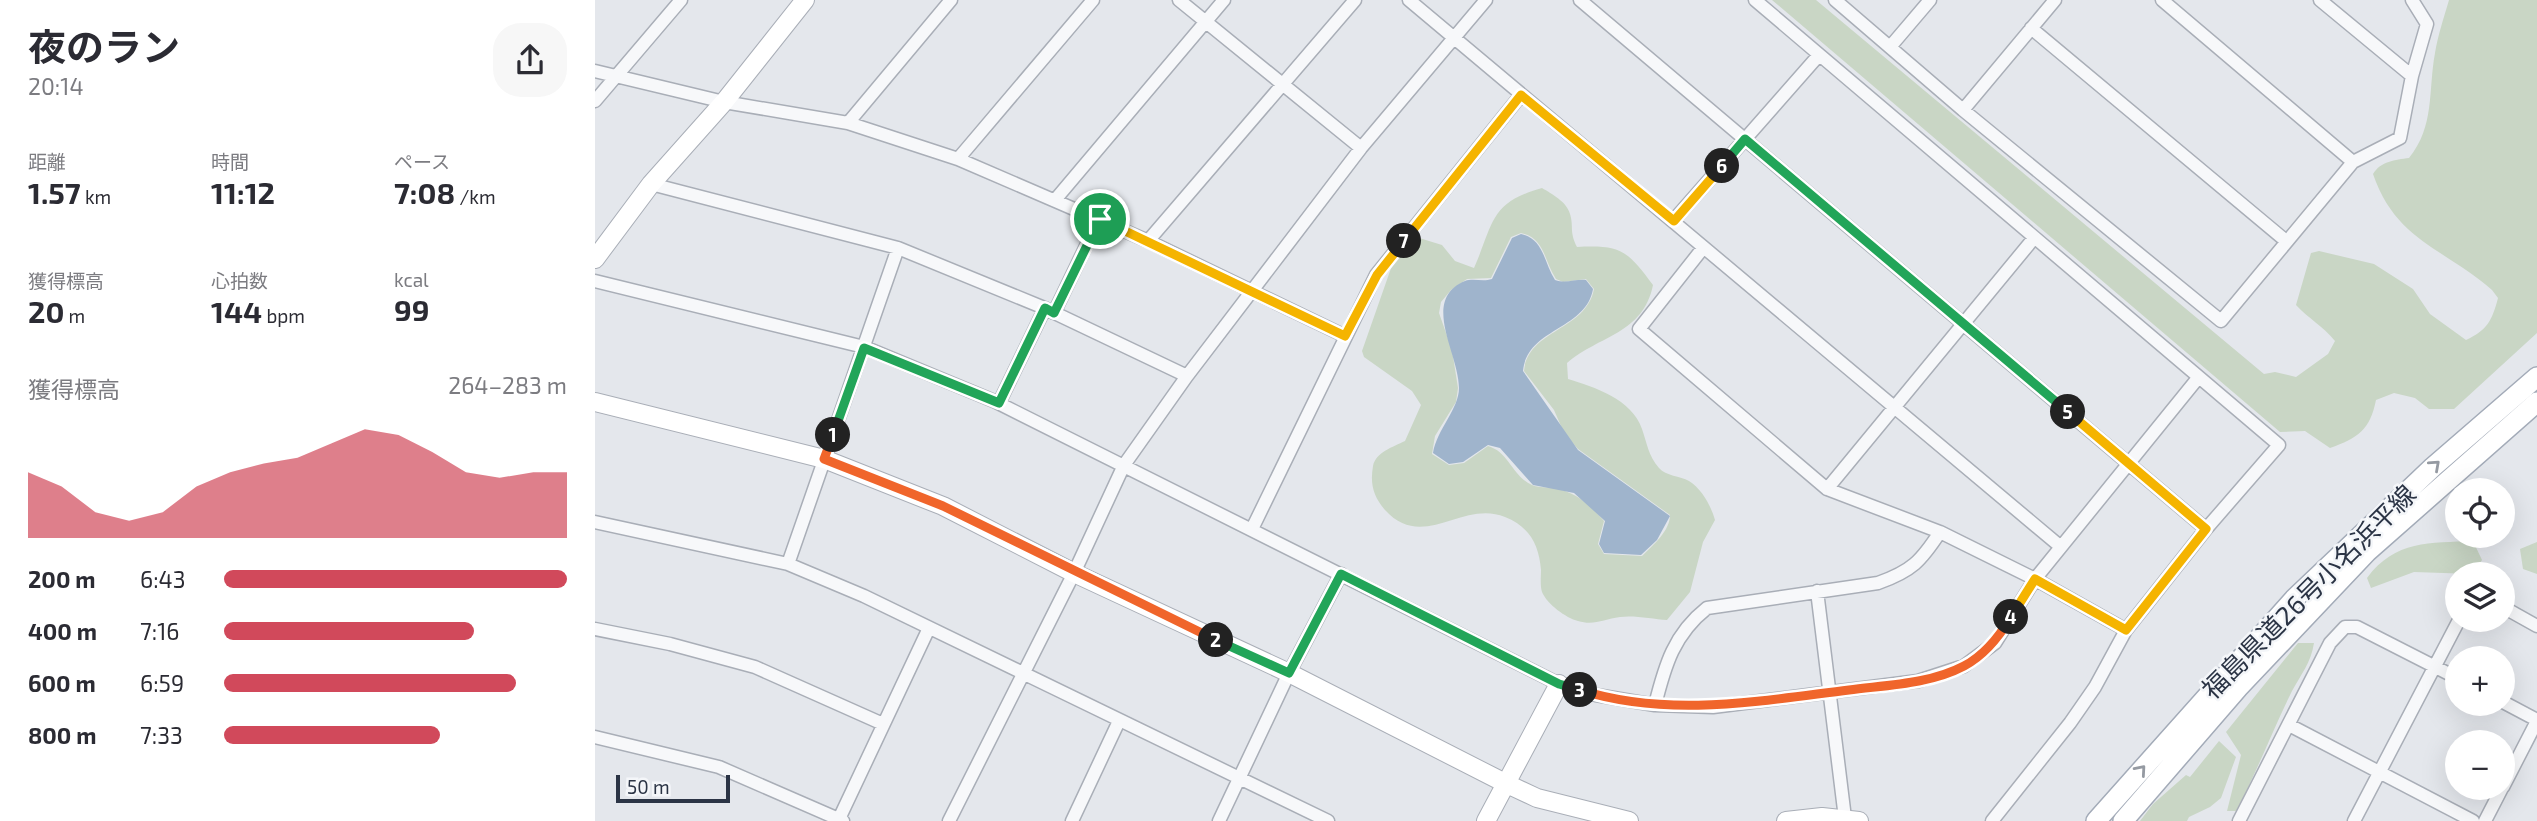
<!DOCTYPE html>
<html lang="ja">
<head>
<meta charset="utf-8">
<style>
  body { margin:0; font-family:"Exo 2","Noto Sans JP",sans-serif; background:#f7f7f7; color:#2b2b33; height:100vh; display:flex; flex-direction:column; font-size:26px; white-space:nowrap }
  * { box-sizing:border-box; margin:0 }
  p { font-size:23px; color:#7c7c81 }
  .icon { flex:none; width:38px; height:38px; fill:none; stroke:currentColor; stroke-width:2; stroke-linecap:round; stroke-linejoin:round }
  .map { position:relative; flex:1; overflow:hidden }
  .sheet { display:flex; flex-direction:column; background:#fff; width:595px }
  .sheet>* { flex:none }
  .controls { position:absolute; left:1850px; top:478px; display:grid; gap:14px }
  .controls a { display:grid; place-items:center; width:70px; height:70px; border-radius:50%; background:#fff; box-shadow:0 7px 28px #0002; font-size:35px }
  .scale { position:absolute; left:21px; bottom:18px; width:114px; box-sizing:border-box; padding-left:7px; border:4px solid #2b3445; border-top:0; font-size:19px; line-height:24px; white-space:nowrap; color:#2b3445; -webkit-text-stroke:5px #f4f6f9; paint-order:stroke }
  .pin { position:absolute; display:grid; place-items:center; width:60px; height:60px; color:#fff; margin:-30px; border:4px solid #fff; border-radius:50%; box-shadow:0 2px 7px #0007 }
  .km { position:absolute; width:35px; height:35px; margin:-18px; border-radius:50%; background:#222; color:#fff; font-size:19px; line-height:35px; text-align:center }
  .round { display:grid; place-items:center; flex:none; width:74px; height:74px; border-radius:28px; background:#f7f7f7 }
  .head { display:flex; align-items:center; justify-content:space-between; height:119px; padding:0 28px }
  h1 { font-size:38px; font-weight:700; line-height:52px }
  .figures { display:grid; grid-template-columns:repeat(3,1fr); gap:10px; height:119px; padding:7px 28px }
  .figures div { display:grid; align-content:center }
  .figures b { font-size:30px; font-weight:700 }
  .figures small { font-size:19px; font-weight:400 }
  .figures p { font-size:19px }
  .chart { height:196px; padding:14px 28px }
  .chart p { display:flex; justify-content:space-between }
  .chart svg { width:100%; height:126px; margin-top:7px; fill:#d1495b; opacity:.7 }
  ul { padding:0 28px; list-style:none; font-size:23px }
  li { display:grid; grid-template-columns:112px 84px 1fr; align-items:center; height:52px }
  li i { height:18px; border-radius:9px; background:#d1495b }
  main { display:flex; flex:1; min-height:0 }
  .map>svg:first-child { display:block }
  .green { fill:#c9d6c5; fill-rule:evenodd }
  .water { fill:#9fb4cc }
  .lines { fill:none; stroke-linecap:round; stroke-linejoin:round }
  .street-casing { stroke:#a9aeb7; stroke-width:15 }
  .secondary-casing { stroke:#a9aeb7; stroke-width:20 }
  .primary-casing { stroke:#a3abb8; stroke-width:22 }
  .street { stroke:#f7f8fa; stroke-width:12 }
  .secondary { stroke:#fff; stroke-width:18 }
  .primary { stroke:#fff; stroke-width:19 }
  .oneway { stroke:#959aa2 }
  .split-1-casing { stroke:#fff; stroke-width:14 }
  .split-2-casing { stroke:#fff; stroke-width:14 }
  .split-3-casing { stroke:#fff; stroke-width:14 }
  .split-4-casing { stroke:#fff; stroke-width:14 }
  .split-5-casing { stroke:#fff; stroke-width:14 }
  .split-6-casing { stroke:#fff; stroke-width:14 }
  .split-7-casing { stroke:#fff; stroke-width:14 }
  .split-8-casing { stroke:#fff; stroke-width:14 }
  .split-1 { stroke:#22a559; stroke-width:9 }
  .split-2 { stroke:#f0652b; stroke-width:9 }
  .split-3 { stroke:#22a559; stroke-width:9 }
  .split-4 { stroke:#f0652b; stroke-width:9 }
  .split-5 { stroke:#f5b400; stroke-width:9 }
  .split-6 { stroke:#22a559; stroke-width:9 }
  .split-7 { stroke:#f5b400; stroke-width:9 }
  .split-8 { stroke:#f5b400; stroke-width:9 }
  .labels { text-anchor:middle; stroke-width:5; stroke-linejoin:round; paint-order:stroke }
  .street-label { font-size:26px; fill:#2b3445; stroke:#f4f6f9 }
</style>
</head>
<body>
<main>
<section class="sheet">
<div class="head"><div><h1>夜のラン</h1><p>20:14</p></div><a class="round"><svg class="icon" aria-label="share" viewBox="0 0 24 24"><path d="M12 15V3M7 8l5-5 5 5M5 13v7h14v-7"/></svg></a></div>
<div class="figures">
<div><p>距離</p><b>1.57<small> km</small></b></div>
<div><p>時間</p><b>11:12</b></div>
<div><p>ペース</p><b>7:08<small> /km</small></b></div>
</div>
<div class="figures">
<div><p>獲得標高</p><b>20<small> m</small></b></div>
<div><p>心拍数</p><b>144<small> bpm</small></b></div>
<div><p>kcal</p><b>99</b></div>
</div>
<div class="chart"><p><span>獲得標高</span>264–283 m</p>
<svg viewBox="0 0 160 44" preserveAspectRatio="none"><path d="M0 44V21L10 26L20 35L30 38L40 35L50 26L60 21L70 18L80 16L90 11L100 6L110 8L120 14L130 21L140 23L150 21L160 21V44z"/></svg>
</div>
<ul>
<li><b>200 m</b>6:43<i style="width:100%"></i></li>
<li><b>400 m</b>7:16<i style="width:73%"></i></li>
<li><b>600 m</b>6:59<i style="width:85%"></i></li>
<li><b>800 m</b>7:33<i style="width:63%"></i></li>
</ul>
</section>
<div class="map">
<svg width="1942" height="821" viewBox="0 0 1942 821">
  <rect width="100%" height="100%" fill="#e4e7ec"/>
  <path class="green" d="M 1177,0 L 1221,0 L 1669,374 L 1680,372 L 1701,377 L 1733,354 L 1740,341 C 1728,326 1714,319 1701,305 L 1716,253 L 1724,251 L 1779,264 L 1818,289 L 1835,314 L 1871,340 C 1892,330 1897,321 1903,298 L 1897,290 C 1849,248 1801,241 1778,174 C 1786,161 1800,160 1814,158 C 1840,126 1833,91 1840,53 C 1843,35 1849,17 1854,0 L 1942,0 L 1942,333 L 1859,409 L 1834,409 L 1820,398 L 1799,393 L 1781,400 C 1775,430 1763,438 1735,448 L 1710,431 L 1685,432 Z
    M 947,188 C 957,194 972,202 975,214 C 979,227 974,231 982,247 C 1026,245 1032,250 1058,285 C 1048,334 1005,335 972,363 L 973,379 C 999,387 1037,399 1047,429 C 1052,443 1053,455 1064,468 C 1071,476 1085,476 1094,481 C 1107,489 1116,506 1120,520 L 1108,542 L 1095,592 L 1072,620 C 1058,619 1039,615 1025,617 C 1009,619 999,626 983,621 C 971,618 952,604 947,592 C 945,586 946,576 946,570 C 944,545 935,527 910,517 C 868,499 828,552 790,510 C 778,496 775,484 778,466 C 781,452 798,447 810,441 L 826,405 L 817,391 L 769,357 L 767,351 L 801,254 L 821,237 L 847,245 L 860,261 L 879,268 C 899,223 894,203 947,188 ZM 926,233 C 950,238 949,261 961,279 L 968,282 L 991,279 L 999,289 C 991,331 933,329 929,371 L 959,410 L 969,433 L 983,449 L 1075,515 C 1075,531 1058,545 1047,556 L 1009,554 L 1003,544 L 1009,521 C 995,505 981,492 959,488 C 953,487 943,488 937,485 C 917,476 914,452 893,446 L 869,463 L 854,465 L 837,454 L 840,436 L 861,402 L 863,388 L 857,350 L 844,313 L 846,302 L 856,290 L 872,279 L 896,278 L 916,237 Z
    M 1878,541 L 1887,560 L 1878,574 L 1819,572 L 1776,588 L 1772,578 C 1800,540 1835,543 1878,541 Z
    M 1942,542 L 1942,574 L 1928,569 L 1925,549 Z
    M 1703,643 L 1719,643 C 1716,663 1706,674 1697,691 C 1677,731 1662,772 1641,811 L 1632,811 L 1646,755 L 1631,732 Z
    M 1624,741 L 1641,757 L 1626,798 L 1615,807 L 1594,817 L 1592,821 L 1545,821 L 1558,804 L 1591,775 L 1595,777 Z"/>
  <path class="water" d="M 926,234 C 949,239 949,263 960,280 C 971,284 980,279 991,280 L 998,289 C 991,330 932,328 928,371 L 983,450 L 1075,516 L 1062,540 L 1046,555 L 1009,553 L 1004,544 L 1010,521 L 979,493 L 938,485 L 905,448 L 893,445 L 868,462 L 854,464 L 838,453 C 842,429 864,409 864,388 C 864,353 825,300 870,281 C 878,278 888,282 897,279 L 917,238 Z"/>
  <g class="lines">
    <g class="street-casing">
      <path id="street" d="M 584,0 L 766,148
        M 814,0 L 1466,547
        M 985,0 L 1611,529
        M 1160,0 L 1684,445 L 1611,529 L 1531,630 L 1500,687 L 1475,723 L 1397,821
        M 1240,0 L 1368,110 L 1626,321 L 1758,162 L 1805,138 L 1817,76 L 1832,24 L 1817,0
        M 1567,0 L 1758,162
        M 1725,0 L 1817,76
        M 1436,28 L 1691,241
        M 1295,47 L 1335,0
        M 0,71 L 129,102 L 253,123 L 363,159 L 553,241 L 750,336
        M 0,101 L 86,0
        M 1368,110 L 1460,0
        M 253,123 L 356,0
        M 363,159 L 498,0
        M 56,184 L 303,248 L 447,307 L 592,376
        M 460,200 L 629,0
        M 1078,221 L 1224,55
        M 553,241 L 760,0
        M 1108,248 L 1044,329 L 1232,489 L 1345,532 L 1440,579 L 1531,630
        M 0,281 L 269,347 L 399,401 L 964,684 L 1001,695 L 1060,705 L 1118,707 L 1323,681 L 1369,666 L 1400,643 L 1440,579 L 1603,378
        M 459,313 L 504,219
        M 404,403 L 450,308
        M 1232,489 L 1439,238
        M 0,522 L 193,564 L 269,596 L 733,821
        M 657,529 L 781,275 L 926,95
        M 193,564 L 303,248
        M 1222,591 L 1250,818
        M 1908,607 L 1942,626
        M 0,629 L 75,644 L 160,667 L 288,724
        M 1908,702 L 1942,720
        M 1060,705 C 1070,665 1079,634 1112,608 L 1283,583 C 1317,571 1326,561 1345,532
        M 1694,725 L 1878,821
        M 0,737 L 124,767 L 248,821
        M 1908,787 L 1942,721
        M 244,819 L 334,628
        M 354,821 L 479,573 L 529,465 L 592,376 L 766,148 L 891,0
        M 477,821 L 524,721
        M 624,821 L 694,673 L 746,574
        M 1644,821 L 1735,643 L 1750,627 L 1762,627 L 1862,678
        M 1759,821 L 1864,620
        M 1890,821 L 1907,788"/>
    </g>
    <g class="secondary-casing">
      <path id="secondary" d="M 0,259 L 56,184 L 129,102 L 210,0
        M 0,402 L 229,459 L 348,506 L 479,573 L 694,673 L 910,783 L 942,798 L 1034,821
        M 891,821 L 964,684
        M 1191,821 L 1227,817 L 1264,821"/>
    </g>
    <g class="primary-casing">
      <path id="primary" d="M 1501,821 L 1699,599 L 1838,467 L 1942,377
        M 1528,821 L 1643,688 L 1772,552 L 1942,402"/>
    </g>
    <use href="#street" class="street"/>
    <use href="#secondary" class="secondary"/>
    <use href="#primary" class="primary"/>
  </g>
  <defs><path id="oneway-chevron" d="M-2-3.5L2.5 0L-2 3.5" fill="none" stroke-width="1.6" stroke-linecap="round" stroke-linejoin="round" transform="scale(1.75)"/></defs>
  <g class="oneway">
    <use href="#oneway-chevron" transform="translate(1840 465) rotate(-42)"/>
    <use href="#oneway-chevron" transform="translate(1546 770) rotate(-49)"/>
  </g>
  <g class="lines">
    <g class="split-1-casing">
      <path id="split-1" d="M 238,435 L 269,348 L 404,403 L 450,308 L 459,313 L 505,219"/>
    </g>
    <g class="split-2-casing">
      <path id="split-2" d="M 238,435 L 229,459 L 348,506 L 621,640"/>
    </g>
    <g class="split-3-casing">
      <path id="split-3" d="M 621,640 L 694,673 L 746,574 L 964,684 L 985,690"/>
    </g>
    <g class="split-4-casing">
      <path id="split-4" d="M 985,690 C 1074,718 1164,701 1254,690 C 1292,685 1335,684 1369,666 C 1390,655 1404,637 1416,617"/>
    </g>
    <g class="split-5-casing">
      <path id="split-5" d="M 1416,617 L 1440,579 L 1531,630 L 1611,529 L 1473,412"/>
    </g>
    <g class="split-6-casing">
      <path id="split-6" d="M 1127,166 L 1150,139 L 1473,412"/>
    </g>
    <g class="split-7-casing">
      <path id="split-7" d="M 809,241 L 926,95 L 1079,221 L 1127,166"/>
    </g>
    <g class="split-8-casing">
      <path id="split-8" d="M 505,219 L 750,336 L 782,275 L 809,241"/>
    </g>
    <use href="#split-1" class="split-1"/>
    <use href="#split-2" class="split-2"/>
    <use href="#split-3" class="split-3"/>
    <use href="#split-4" class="split-4"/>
    <use href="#split-5" class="split-5"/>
    <use href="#split-6" class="split-6"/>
    <use href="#split-7" class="split-7"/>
    <use href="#split-8" class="split-8"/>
  </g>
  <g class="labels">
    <g class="street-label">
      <text transform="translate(1714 592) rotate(-45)" y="9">福島県道26号小名浜平線</text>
    </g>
  </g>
</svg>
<div class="controls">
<a><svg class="icon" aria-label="locate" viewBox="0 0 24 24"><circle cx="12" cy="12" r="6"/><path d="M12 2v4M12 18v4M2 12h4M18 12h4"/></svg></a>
<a><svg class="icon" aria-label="layers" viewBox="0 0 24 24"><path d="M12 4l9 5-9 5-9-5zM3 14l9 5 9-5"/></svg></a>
<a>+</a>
<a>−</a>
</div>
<div class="scale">50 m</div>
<div class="pin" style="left:505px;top:219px;background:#1e9e55"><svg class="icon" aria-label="arrive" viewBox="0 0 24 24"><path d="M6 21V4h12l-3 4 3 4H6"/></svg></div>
<b class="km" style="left:238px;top:435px">1</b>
<b class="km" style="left:621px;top:640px">2</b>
<b class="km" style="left:985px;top:690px">3</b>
<b class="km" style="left:1416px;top:617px">4</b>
<b class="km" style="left:1473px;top:412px">5</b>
<b class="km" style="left:1127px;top:166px">6</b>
<b class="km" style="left:809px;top:241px">7</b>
</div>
</main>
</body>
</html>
